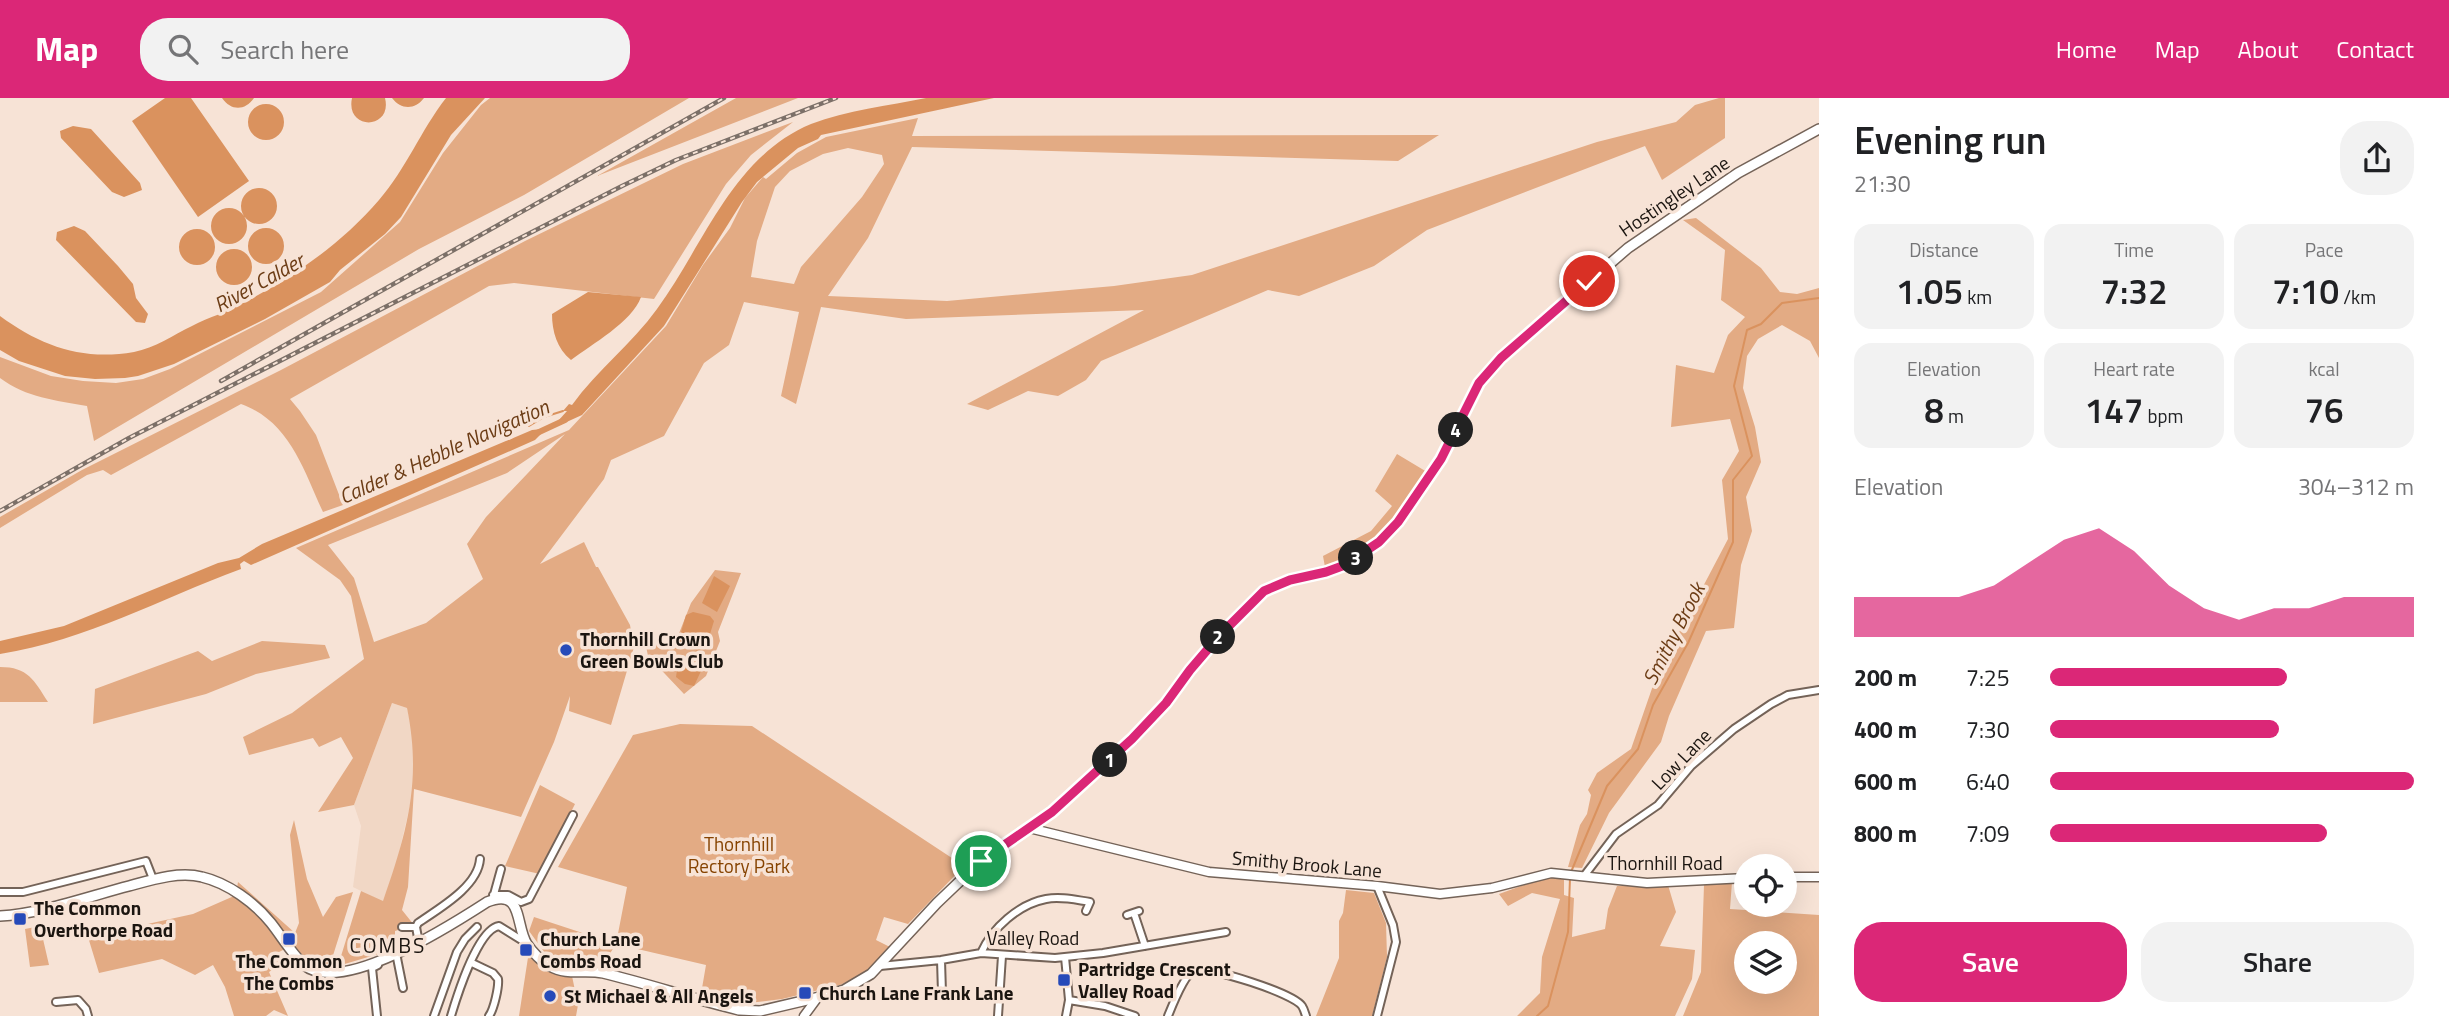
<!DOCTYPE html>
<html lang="en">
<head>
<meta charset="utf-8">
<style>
  body { margin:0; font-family:"Titillium Web",sans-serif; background:#f2f2f2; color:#202124; height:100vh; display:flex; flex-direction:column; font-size:26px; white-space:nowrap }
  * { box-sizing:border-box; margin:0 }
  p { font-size:23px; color:#757577 }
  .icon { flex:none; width:38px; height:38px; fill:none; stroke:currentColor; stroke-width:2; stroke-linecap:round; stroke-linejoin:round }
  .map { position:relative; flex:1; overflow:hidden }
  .drawer { display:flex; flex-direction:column; background:#fff; width:630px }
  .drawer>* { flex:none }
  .buttons { position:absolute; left:1734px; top:756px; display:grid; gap:14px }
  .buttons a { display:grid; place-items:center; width:63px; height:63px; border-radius:50%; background:#fff; box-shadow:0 7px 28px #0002; font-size:35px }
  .pin { position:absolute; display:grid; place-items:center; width:60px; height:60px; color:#fff; margin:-30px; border:4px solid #fff; border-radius:50%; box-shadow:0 2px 7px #0007 }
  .km { position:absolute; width:35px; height:35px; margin:-18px; border-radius:50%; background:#222; color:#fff; font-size:19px; line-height:35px; text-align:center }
  .round { display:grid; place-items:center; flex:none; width:74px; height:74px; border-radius:28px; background:#f2f2f2 }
  .summary { display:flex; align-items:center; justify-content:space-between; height:119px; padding:0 35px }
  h1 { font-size:38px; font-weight:600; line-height:52px }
  .stats { display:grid; grid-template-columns:repeat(3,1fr); gap:10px; height:119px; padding:7px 35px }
  .stats div { display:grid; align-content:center; border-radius:18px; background:#f2f2f2; text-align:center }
  .stats b { font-size:35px; font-weight:600 }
  .stats small { font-size:19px; font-weight:400 }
  .stats p { font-size:19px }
  .chart { height:196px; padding:14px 35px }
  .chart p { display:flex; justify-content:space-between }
  .chart svg { width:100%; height:126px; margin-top:7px; fill:#db2777; opacity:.7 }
  .primary-button { display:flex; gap:14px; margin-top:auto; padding:14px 35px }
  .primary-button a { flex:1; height:80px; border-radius:28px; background:#db2777; color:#fff; font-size:28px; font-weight:600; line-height:80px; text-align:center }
  .primary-button a+a { background:#f2f2f2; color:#202124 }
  ul { padding:0 35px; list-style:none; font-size:23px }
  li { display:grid; grid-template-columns:112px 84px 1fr; align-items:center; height:52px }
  li i { height:18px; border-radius:9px; background:#db2777 }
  header { display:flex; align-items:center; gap:42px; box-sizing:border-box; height:98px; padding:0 35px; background:#db2777; color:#fff }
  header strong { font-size:33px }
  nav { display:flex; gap:38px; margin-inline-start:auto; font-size:24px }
  .search { width:490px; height:63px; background:#f2f2f2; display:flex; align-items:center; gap:18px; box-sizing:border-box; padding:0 24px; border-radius:28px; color:#757577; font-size:26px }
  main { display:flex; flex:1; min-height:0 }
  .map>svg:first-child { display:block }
  .built { fill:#f1d7c5 }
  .green { fill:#e3ab84; fill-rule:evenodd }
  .water { fill:#da925e }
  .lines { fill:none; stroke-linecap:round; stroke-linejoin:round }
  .stream { stroke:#da925e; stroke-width:2 }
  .canal { stroke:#da925e; stroke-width:6 }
  .minor-casing { stroke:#746358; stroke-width:10 }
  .tertiary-casing { stroke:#746358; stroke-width:11 }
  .secondary-casing { stroke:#746358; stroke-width:12 }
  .minor { stroke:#fff; stroke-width:6 }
  .tertiary { stroke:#fff; stroke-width:8 }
  .secondary { stroke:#fff; stroke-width:9 }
  .rail-casing { stroke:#7c7068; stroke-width:4.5 }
  .rail { stroke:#f7e3d6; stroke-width:2; stroke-dasharray:5; stroke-linecap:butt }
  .route-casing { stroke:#fff; stroke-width:14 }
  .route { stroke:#db2777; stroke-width:9 }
  .poi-dot { fill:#264ab9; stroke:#f7e3d6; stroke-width:2.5 }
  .labels { text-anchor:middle; stroke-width:7; stroke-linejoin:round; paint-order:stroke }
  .street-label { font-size:19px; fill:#1b1510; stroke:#f7e3d6 }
  .poi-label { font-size:19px; font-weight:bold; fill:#1b1510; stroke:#f7e3d6; text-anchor:start }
  .park-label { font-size:19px; fill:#864300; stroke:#f7e3d6 }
  .water-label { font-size:21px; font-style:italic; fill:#6c3c15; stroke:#f7e3d6 }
  .neighbourhood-label { font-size:21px; letter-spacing:2px; fill:#1b1510; stroke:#f7e3d6 }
</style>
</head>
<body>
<header>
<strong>Map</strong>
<div class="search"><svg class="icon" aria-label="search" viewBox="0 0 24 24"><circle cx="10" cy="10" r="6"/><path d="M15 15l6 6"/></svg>Search here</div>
<nav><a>Home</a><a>Map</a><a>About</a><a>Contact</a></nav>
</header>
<main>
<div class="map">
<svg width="1819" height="918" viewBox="0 0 1819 918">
  <rect width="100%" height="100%" fill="#f7e3d6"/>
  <path class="built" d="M 392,605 L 407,610 L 413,637 L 414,690 L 397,763 L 383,804 L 353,789 L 361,728 L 354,707 Z"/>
  <path class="green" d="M 490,0 L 689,0 L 524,97 L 419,151 L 94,343 L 87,308 C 55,302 27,300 0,280 L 0,259 L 51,278 L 83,283 L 116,285 L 143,281 L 170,271 L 321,194 L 400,124 L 443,55 L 481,7 Z
    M 736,0 L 798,0 L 597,78 Z
    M 1719,0 L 1725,0 L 1725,40 L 1662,82 L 1645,48 L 1427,132 L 1374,168 L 1299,198 L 1268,192 L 1101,263 L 1086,282 L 1058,298 L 1028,293 L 988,312 L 967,306 L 1144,212 L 906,221 L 821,209 L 796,306 L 781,298 L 799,214 L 744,204 L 729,247 L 704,265 L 664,338 L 611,362 L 604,381 L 540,466 L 584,444 L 596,469 L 598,469 L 630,527 L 634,549 L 611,627 L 569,613 L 570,598 L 554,644 L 521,719 L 414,691 L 408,789 L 402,812 L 414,827 L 395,833 L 395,851 L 338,868 L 361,793 L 383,803 C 407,734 422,683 407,610 L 392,605 L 354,707 L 318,714 L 353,660 L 341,639 L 319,649 L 313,640 L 249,657 L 243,639 L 292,615 L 364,561 L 351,498 L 340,482 L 296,450 L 569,332 L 666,228 L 703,167 L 730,130 L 745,100 L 763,79 L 766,81 L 797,55 L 826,39 L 918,20 L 912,38 L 1439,37 L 1398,63 L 912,49 L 868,140 L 828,198 L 947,203 L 1114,188 L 1192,177 L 1597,44 L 1676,24 L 1695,7 ZM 848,50 L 882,57 L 884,66 L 862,99 L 801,169 L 794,186 L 751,179 L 757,143 L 775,89 L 790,73 L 823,56 ZM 565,336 L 486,419 L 467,446 L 483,481 L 426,525 L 374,544 L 354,480 L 328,447 L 507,375 Z
    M 793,24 L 751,57 L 726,86 L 654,201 L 514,185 L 489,188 L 290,301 L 300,313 L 316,337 L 343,407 L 323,414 C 303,371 290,324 241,306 L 111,377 L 103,372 L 87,377 L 0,430 L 0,419 L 82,372 L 281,272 L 525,143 L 683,66 Z
    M 1696,120 L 1761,170 L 1780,194 L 1797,196 L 1819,190 L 1819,260 L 1810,243 L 1782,227 L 1758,241 L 1747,258 L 1743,290 L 1755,329 L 1761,364 L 1746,399 L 1752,433 L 1741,467 L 1734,530 L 1706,533 L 1669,618 L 1661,644 L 1609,715 L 1582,770 L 1568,769 L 1580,727 L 1587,716 L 1591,697 L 1588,692 L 1597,675 L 1631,651 L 1657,576 L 1728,441 L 1722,382 L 1739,353 L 1730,321 L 1671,329 L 1676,267 L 1714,275 L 1728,237 L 1745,219 L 1721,202 L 1725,152 L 1683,122 Z
    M 1397,356 L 1427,374 C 1396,420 1379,449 1325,469 L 1323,458 L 1371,433 L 1392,408 L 1375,393 Z
    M 715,472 L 741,475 L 718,534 L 720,543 L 706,578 L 684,596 L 648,558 L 645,543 L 660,541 L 674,548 L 691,505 Z
    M 262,543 L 325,547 L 330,560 L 256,576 L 206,596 L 93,626 L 95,591 L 198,553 L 212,563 Z
    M 0,569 C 28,569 34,582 48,604 L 0,604 Z
    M 680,626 L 752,628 L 964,768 L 908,826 L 884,819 L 876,842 L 890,849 L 867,874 L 840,887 L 782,901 L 740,906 L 701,896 L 706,867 L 616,846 L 599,873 L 553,866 L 529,833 L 534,819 L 616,846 L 627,789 L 558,769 L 633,637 Z
    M 540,687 L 575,706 L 540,776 L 505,768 Z
    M 294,722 L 307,781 L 323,819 L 336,799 L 353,794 L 330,867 L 317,867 L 303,858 L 272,822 L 237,790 L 238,784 L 295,835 L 299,825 L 290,737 Z
    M 1546,779 L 1564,779 L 1564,797 L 1574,800 L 1572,839 L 1605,831 L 1608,811 L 1617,788 L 1668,787 L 1676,814 L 1660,848 L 1695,852 L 1692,881 L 1675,918 L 1517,918 L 1540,895 L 1542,859 L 1560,801 L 1532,795 L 1508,808 L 1499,796 Z
    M 1732,784 L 1730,811 L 1819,817 L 1819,918 L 1683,918 L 1701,874 L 1704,787 ZM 1746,845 L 1785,845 L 1785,884 L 1746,884 Z
    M 1346,792 L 1374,795 L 1386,825 L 1387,859 L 1372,918 L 1316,918 L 1339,860 L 1339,823 L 1343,815 Z
    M 234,798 L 266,825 L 287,850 L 279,854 L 285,863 L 269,874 L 288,918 L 274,912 L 266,918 L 234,918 L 225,889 L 213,867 L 195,877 L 162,861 L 99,875 L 88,839 L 193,816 Z
    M 40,828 L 49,867 L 30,869 L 25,831 Z
    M 529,853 L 572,878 L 578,907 L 576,918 L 519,918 Z"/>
  <path class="water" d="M 165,0 L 191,0 L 249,83 L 198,119 L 132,23 Z
    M 222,0 L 254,0 C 245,13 231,13 222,0 Z
    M 352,0 L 385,0 C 393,32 345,33 352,0 Z
    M 392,0 L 424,0 C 415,12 401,12 392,0 Z
    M 446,0 L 485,0 L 451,37 L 401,119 L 385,136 L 340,172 L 330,184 L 265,221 L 174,266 L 138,278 L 125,280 L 95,281 L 65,278 L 19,263 L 0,252 L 0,218 C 41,248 82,263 134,254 C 155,250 173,237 192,228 C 209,219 228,214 245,204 C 295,178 342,145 379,102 C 406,71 421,32 446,0 Z
    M 926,0 L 994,0 L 821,37 L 818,41 L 798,50 L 757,84 L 742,104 L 664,228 L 582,317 L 560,327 L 558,323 L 567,313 L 563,313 L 569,306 L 572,307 C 597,272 632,246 657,211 C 704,147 732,59 811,26 C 847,12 888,8 926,0 Z
    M248 24a18 18 0 1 1 36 0a18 18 0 1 1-36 0Z
    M 73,28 L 91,31 L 140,85 L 142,92 L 124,99 L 112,94 L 61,40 L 60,33 Z
    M241 108a18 18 0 1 1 36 0a18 18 0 1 1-36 0Z
    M211 128a18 18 0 1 1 36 0a18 18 0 1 1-36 0Z
    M 74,128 L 85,133 L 118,168 L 133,186 L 136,200 L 148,216 L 145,225 L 136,224 L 56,142 L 57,134 Z
    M248 148a18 18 0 1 1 36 0a18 18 0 1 1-36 0Z
    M179 149a18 18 0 1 1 36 0a18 18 0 1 1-36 0Z
    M216 169a18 18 0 1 1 36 0a18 18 0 1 1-36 0Z
    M 588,194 L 641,199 C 632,224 592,246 571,262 C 557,251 552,233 552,216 Z
    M 542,331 L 543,334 L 535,342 L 251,467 L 244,463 L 240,466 L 241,471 C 159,501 88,542 0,556 L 0,543 L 64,528 L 218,465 L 239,460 L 262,446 L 532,332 Z
    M 714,478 L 730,488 L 717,514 L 702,505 Z
    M 693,514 L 710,518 L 714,523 L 710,536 L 698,553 L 685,548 L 679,541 L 686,517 Z
    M 683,564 L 696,565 L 701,573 L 694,588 L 685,586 L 676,579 L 677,572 Z"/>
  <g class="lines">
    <path class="stream" d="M 529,328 L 544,319 L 563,313
      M 1571,774 L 1607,688 L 1638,651 L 1653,607 L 1688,545 L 1733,444 L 1733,382 L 1752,358 L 1734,288 L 1747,232 L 1761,226 L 1782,205 L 1819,200
      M 1537,918 L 1548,908 L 1568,834 L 1570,780"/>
    <path class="canal" d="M 537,335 L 565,322"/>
    <g class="minor-casing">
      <path id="minor" d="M 1584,778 L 1616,736 L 1658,707 L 1691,668 L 1734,631 L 1771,606 L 1788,597 L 1819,592
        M 0,794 L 23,794 L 146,763 L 153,781
        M 493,797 L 508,797 L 521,804 L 529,801 L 573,717
        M 493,800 L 501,771
        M 1134,815 L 1145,848
        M 1127,817 L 1139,813
        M 402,829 L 416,829
        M 419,845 L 416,829 L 418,825 C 438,811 478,789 480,761
        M 396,855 L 403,890
        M 981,855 C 992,830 1019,806 1046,801 C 1061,798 1076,802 1090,804 L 1086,813
        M 1065,859 L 1069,902 L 1066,918
        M 941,862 L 942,895
        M 472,865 L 493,875 L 498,881 C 499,889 494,911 489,918
        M 880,868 L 941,862 L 981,855 L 1055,860 L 1103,855 L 1226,834
        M 1069,902 L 1105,908 L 1135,918
        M 56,904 L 78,902 L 86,911 L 88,918
        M 377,918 L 372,870 L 378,867
        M 434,918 L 457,854 L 465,841 L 477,829
        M 451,918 C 457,898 478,831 499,828 L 523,843
        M 998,918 L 1002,858
        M 1168,918 C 1172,908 1185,875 1195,872 C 1211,869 1293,895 1302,908 C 1304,911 1305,915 1306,918
        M 1377,918 L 1396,844 L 1393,827 L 1377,788"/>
    </g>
    <g class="tertiary-casing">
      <path id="tertiary" d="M 1029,730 L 1209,774 L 1377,788 L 1440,796 L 1492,790 L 1551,775 L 1647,785 L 1746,780
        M 1785,779 L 1819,779
        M 804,918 L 818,899"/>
    </g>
    <g class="secondary-casing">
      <path id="secondary" d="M 0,818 C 40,816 90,798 129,788 C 151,782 179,773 202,779 C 228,785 255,805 271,825 C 282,839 292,856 304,867 C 342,898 453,826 487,804 C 524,789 515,828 527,846 C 532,854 542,864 550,868 C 567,878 585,871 603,875 C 649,886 693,901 739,912 L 760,913 L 824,898 L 844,892 L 871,876 L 937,805 L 981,763 L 1052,714 L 1133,641 L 1166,605 L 1190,572 L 1220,537 L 1264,493 L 1290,482 L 1326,474 L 1345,467 L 1379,444 L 1398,424 L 1441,361 L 1479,285 L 1501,260 L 1628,150 L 1738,75 L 1819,31"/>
    </g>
    <use href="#minor" class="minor"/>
    <use href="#tertiary" class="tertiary"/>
    <use href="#secondary" class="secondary"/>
    <g class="rail-casing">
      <path id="rail" d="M 221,283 L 724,0
        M 0,413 L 129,340 L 622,88 L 676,62 L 836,0"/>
    </g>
    <use href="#rail" class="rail"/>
  </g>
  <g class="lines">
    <g class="route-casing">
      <path id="route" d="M 981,763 L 1052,714 L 1132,641 L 1166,605 L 1190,572 L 1220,537 L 1264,493 L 1290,482 L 1326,474 L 1345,467 L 1379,444 L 1398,424 L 1441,361 L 1479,285 L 1501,260 L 1589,183"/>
    </g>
    <use href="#route" class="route"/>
  </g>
  <g class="poi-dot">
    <circle cx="566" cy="552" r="7"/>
    <rect x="13" y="814" width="14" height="14" rx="3.5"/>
    <rect x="282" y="834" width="14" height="14" rx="3.5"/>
    <rect x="519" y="845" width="14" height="14" rx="3.5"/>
    <rect x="1057" y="875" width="14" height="14" rx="3.5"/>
    <rect x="798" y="888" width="14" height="14" rx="3.5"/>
    <circle cx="550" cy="898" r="7"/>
  </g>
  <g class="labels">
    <g class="street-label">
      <text transform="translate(1674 98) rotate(-34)" y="7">Hostingley Lane</text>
      <text transform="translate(1681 661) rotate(-46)" y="7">Low Lane</text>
      <text x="1665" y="772">Thornhill Road</text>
      <text transform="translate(1307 766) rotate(5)" y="7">Smithy Brook Lane</text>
      <text x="1033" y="847">Valley Road</text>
    </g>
    <g class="poi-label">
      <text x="580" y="548">Thornhill Crown<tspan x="580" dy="22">Green Bowls Club</tspan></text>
      <text x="34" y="817">The Common<tspan x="34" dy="22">Overthorpe Road</tspan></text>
      <text x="540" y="848">Church Lane<tspan x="540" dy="22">Combs Road</tspan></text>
      <text x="289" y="870" text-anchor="middle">The Common<tspan x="289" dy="22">The Combs</tspan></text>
      <text x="1078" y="878">Partridge Crescent<tspan x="1078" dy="22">Valley Road</tspan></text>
      <text x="819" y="902">Church Lane Frank Lane</text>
      <text x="564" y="905">St Michael &amp; All Angels</text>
    </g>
    <g class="park-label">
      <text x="739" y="753">Thornhill<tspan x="739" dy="22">Rectory Park</tspan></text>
    </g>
    <g class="water-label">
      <text transform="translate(259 185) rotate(-29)" y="7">River Calder</text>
      <text transform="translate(444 354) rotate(-24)" y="7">Calder &amp; Hebble Navigation</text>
      <text transform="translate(1674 536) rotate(-63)" y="7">Smithy Brook</text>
    </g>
    <g class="neighbourhood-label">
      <text x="388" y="855">COMBS</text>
    </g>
  </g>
</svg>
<div class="buttons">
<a><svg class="icon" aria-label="locate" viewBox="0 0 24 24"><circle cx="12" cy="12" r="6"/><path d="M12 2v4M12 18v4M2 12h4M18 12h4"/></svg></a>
<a><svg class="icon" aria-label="layers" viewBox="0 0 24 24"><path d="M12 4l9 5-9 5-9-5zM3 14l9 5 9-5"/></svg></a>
</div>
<div class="pin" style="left:981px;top:763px;background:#1e9e55"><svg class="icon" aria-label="arrive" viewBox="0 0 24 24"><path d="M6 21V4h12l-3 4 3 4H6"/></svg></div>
<div class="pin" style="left:1589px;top:183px;background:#d93025"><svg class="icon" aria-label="check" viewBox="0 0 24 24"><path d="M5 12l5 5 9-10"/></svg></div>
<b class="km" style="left:1110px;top:662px">1</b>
<b class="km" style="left:1218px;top:539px">2</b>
<b class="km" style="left:1356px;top:460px">3</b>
<b class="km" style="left:1456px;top:332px">4</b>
</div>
<section class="drawer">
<div class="summary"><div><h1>Evening run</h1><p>21:30</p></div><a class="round"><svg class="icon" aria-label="share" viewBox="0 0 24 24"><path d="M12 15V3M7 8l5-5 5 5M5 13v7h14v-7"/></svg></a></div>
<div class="stats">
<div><p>Distance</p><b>1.05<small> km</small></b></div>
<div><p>Time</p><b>7:32</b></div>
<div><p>Pace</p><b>7:10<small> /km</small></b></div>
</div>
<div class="stats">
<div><p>Elevation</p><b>8<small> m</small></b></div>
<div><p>Heart rate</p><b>147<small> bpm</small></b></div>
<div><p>kcal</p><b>76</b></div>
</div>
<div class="chart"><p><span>Elevation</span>304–312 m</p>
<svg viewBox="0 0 160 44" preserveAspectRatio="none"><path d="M0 44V30L10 30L20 30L30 30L40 26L50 18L60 10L70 6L80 14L90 26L100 34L110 38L120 34L130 34L140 30L150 30L160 30V44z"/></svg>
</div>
<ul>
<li><b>200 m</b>7:25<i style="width:65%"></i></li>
<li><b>400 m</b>7:30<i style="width:63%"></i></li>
<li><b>600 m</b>6:40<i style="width:100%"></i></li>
<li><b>800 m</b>7:09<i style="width:76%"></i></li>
</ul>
<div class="primary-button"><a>Save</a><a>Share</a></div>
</section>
</main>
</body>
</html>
